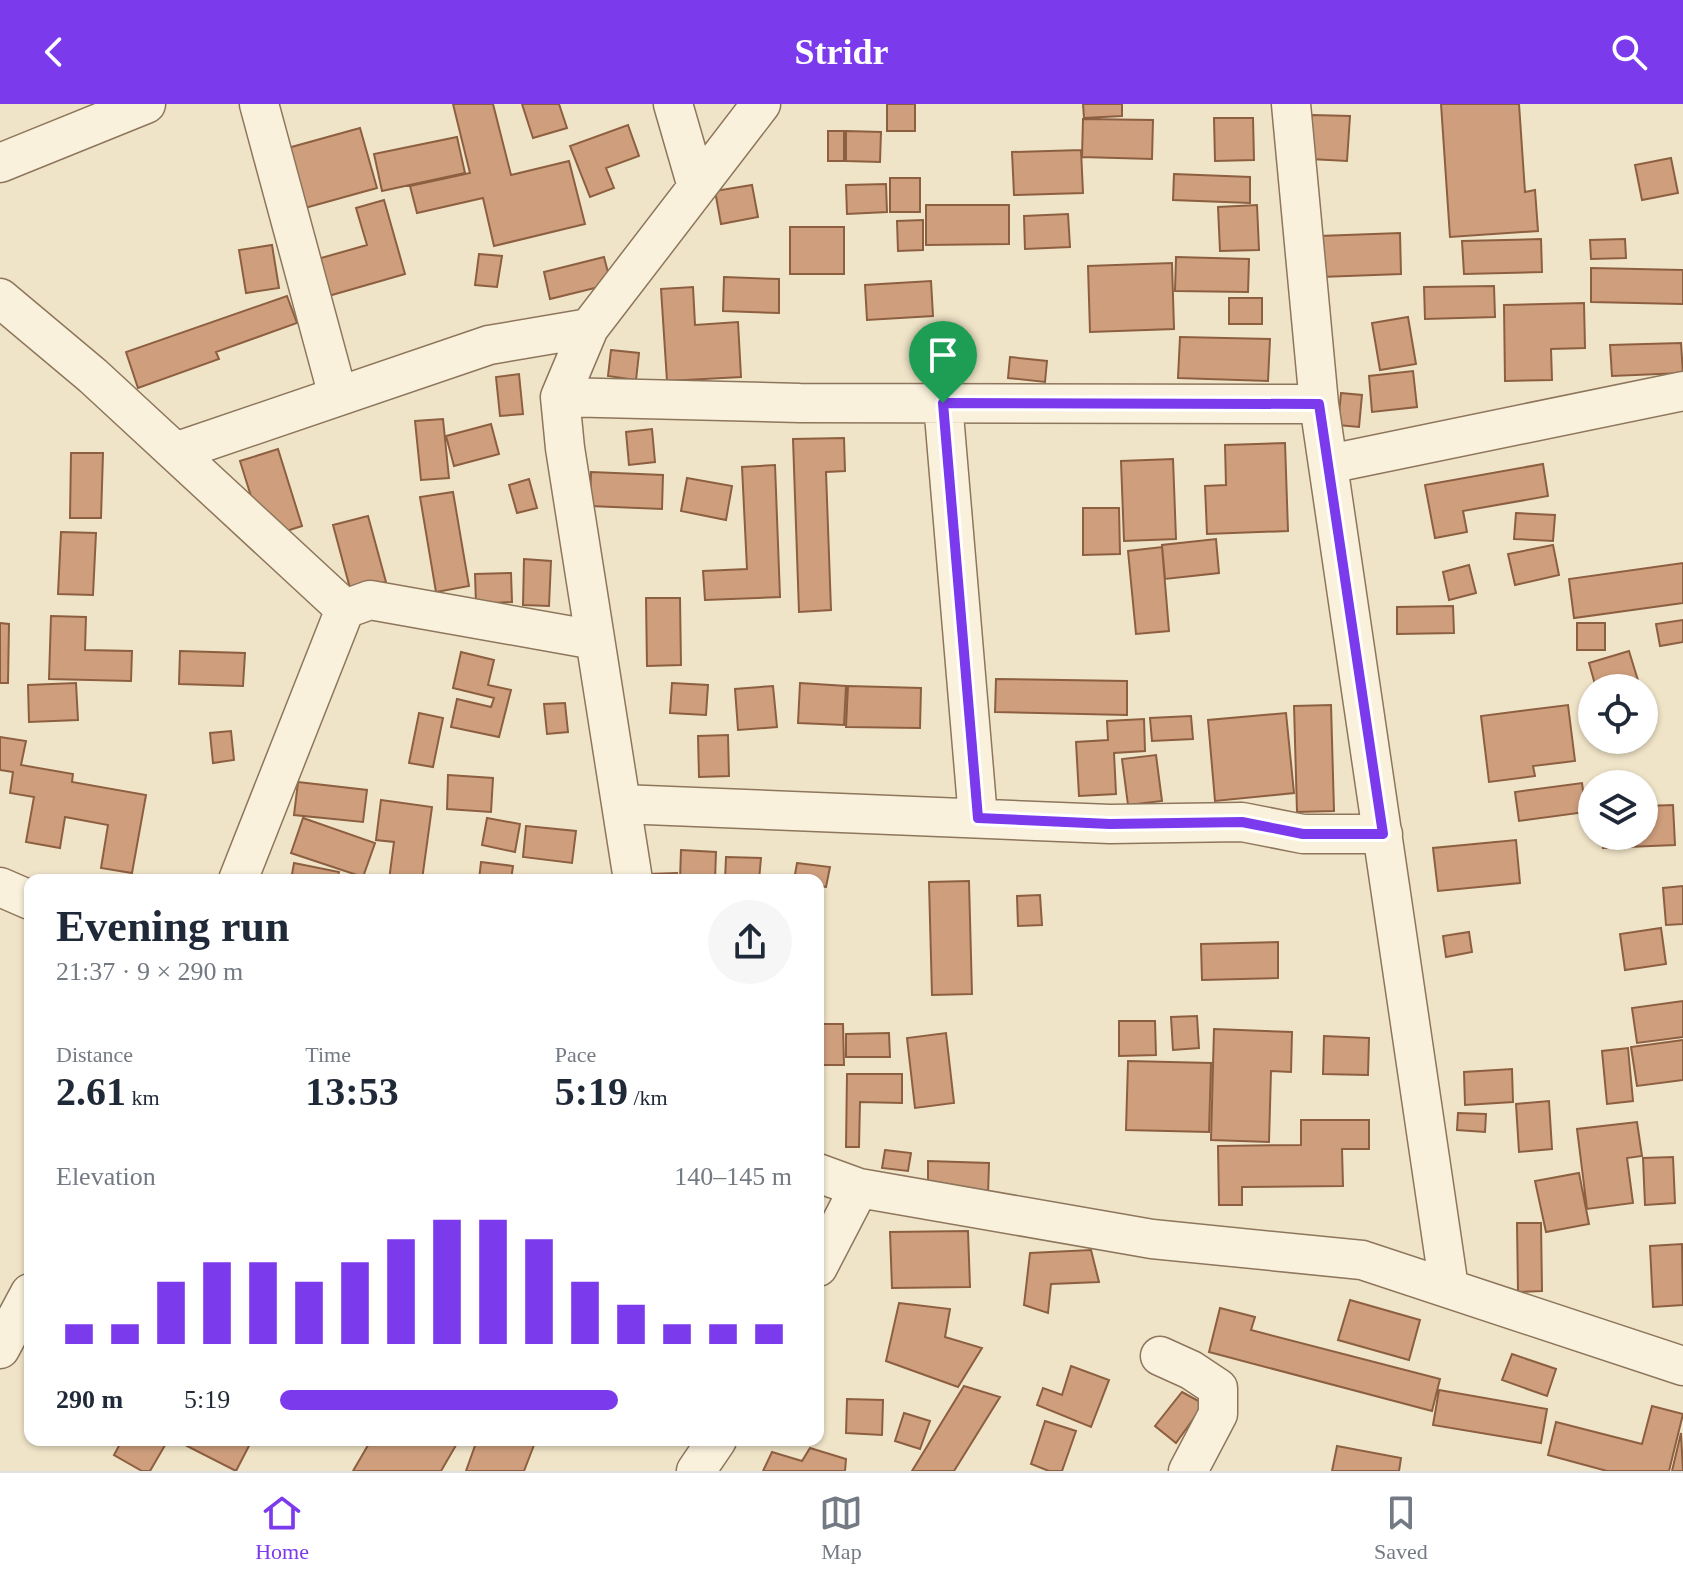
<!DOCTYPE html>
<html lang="en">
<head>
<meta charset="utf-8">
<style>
  body { margin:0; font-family:"Times New Roman",serif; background:#f6f6f7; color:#1f2937; height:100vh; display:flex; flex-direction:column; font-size:30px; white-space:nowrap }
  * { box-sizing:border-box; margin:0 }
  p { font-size:26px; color:#747a83 }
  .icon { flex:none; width:44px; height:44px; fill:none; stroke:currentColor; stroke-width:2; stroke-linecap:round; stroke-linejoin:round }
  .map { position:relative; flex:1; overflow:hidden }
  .details { position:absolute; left:24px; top:770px; width:800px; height:572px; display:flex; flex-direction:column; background:#fff; border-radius:16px; box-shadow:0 2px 6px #0004 }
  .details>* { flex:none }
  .buttons { position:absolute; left:1578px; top:570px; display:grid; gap:16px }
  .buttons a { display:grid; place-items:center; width:80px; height:80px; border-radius:50%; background:#fff; box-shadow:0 2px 6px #0004; font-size:40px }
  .pin { position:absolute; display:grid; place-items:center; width:68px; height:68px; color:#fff; margin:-82px -34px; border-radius:50% 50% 50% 0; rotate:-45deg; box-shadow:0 0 8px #0007 }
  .pin .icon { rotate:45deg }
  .round { display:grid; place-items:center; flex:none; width:84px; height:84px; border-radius:42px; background:#f6f6f7 }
  .overview { display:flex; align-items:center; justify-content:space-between; height:136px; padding:0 32px }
  h1 { font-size:44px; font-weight:800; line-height:60px }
  .metrics { display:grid; grid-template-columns:repeat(3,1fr); gap:12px; height:136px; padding:8px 32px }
  .metrics div { display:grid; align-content:center }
  .metrics b { font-size:40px; font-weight:800 }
  .metrics small { font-size:22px; font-weight:400 }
  .metrics p { font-size:22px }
  .chart { height:224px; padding:16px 32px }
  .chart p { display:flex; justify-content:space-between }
  .chart svg { width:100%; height:144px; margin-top:8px; stroke:#7c3aed; stroke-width:6 }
  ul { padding:0 32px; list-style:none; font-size:26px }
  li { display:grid; grid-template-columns:128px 96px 1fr; align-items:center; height:60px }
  li i { height:20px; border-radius:10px; background:#7c3aed }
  header { display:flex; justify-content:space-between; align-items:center; height:104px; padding:0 32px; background:#7c3aed; color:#fff; font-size:36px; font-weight:800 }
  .menu { display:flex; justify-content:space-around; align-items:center; height:112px; border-top:2px solid #e0e1e3; background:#fff; font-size:22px; color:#747a83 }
  .menu a { display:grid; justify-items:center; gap:4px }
  .menu .current { color:#7c3aed }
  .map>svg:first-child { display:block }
  .building { fill:#cf9f7d; stroke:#8d5f41; stroke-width:2 }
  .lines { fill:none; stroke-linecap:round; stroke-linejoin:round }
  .street-casing { stroke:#8d765c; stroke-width:41 }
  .street { stroke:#faf1dc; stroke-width:38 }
  .route-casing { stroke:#fff; stroke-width:16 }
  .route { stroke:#7c3aed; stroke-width:10 }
</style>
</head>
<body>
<header><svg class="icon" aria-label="back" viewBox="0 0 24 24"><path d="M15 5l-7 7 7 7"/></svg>Stridr<svg class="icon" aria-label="search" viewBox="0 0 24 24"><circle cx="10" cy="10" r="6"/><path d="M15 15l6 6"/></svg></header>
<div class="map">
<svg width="1683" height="1367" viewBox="0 0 1683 1367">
  <rect width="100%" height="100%" fill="#f0e4c8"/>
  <path class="building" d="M 453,0 L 493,0 L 511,71 L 569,57 L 585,120 L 494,142 L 483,94 L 417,109 L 410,82 L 470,69 Z
    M 522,0 L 559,0 L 567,24 L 533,34 Z
    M 887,0 L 915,0 L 915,27 L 887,27 Z
    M 1083,0 L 1122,0 L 1122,12 L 1084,14 Z
    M 1441,0 L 1519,0 L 1525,88 L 1535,86 L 1538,127 L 1450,133 Z
    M 1312,11 L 1350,12 L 1347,57 L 1310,55 Z
    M 1214,14 L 1253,14 L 1254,56 L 1215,57 Z
    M 1083,15 L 1153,16 L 1152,55 L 1082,53 Z
    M 628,21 L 639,52 L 606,64 L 614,84 L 590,93 L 570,42 Z
    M 360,24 L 377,84 L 294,107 L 277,47 Z
    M 828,27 L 844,27 L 844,57 L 828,57 Z
    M 846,27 L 881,28 L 880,58 L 846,57 Z
    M 457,33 L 465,69 L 382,87 L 374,50 Z
    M 1081,46 L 1083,89 L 1014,91 L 1012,48 Z
    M 1671,54 L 1678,89 L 1642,96 L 1635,61 Z
    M 1174,70 L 1250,73 L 1250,99 L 1173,96 Z
    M 890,74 L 920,74 L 920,108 L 890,108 Z
    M 886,80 L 887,108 L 847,110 L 846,81 Z
    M 752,81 L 758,113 L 721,120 L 715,87 Z
    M 384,96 L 405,170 L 318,195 L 307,158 L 367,141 L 356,104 Z
    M 926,101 L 1009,101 L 1009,140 L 926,141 Z
    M 1257,101 L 1259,146 L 1220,147 L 1218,103 Z
    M 1068,110 L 1070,143 L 1025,145 L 1024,112 Z
    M 923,116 L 923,146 L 898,147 L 897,117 Z
    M 790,123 L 844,123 L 844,170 L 790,170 Z
    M 1400,129 L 1401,170 L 1321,173 L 1319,132 Z
    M 1541,135 L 1542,168 L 1464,170 L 1462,137 Z
    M 1625,135 L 1626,154 L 1591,155 L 1590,136 Z
    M 272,141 L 279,184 L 246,189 L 239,146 Z
    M 479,150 L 502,152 L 497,183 L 475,181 Z
    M 604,153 L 611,180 L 550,195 L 544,168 Z
    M 1176,153 L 1249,155 L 1248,188 L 1175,187 Z
    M 1172,159 L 1174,225 L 1090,228 L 1088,162 Z
    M 1591,164 L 1683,166 L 1683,200 L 1591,198 Z
    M 724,173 L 779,175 L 779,209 L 723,207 Z
    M 931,177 L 933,212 L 867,216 L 865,181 Z
    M 1494,182 L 1495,213 L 1425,215 L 1424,183 Z
    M 693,183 L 695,221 L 738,218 L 741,273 L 667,277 L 661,185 Z
    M 287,192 L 297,219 L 216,248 L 219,255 L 138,284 L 126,248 Z
    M 1229,194 L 1262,194 L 1262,220 L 1229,220 Z
    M 1584,199 L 1585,244 L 1551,245 L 1552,276 L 1505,277 L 1504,201 Z
    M 1408,213 L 1416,260 L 1380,266 L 1372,219 Z
    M 1180,233 L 1270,235 L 1268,277 L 1178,274 Z
    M 1681,239 L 1683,269 L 1612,272 L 1610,241 Z
    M 611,246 L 639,249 L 636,276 L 608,272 Z
    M 1010,253 L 1047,257 L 1045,278 L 1008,274 Z
    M 1413,267 L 1417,303 L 1372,308 L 1369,272 Z
    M 519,270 L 523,310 L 500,312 L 496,273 Z
    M 1341,289 L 1362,291 L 1359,323 L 1338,321 Z
    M 443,315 L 449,374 L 421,376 L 415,317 Z
    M 491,320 L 499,350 L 454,362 L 446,332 Z
    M 652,325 L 655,358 L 629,361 L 626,328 Z
    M 844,334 L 845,367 L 826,368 L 831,506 L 799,508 L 793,335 Z
    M 1285,339 L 1288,427 L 1207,430 L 1205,382 L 1226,381 L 1225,341 Z
    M 278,345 L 302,422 L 264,434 L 240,357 Z
    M 71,349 L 103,349 L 101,414 L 70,414 Z
    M 1173,355 L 1176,435 L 1124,437 L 1121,357 Z
    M 1543,360 L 1548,392 L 1463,407 L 1467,428 L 1435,434 L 1425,381 Z
    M 775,361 L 780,493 L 705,496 L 703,467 L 747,465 L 742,363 Z
    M 591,368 L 663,371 L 662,405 L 590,402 Z
    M 687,374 L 732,382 L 726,416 L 681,407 Z
    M 529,375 L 537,404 L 517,409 L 509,381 Z
    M 453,388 L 469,482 L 436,488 L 420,393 Z
    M 1083,404 L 1119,404 L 1120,450 L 1083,451 Z
    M 1516,409 L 1555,411 L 1553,437 L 1514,435 Z
    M 368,412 L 386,478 L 351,488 L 333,421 Z
    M 61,428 L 96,429 L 93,491 L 58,490 Z
    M 1216,435 L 1219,469 L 1165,475 L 1162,441 Z
    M 1553,441 L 1559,471 L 1515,481 L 1508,450 Z
    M 1162,443 L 1169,527 L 1136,530 L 1128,447 Z
    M 524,455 L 551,457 L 549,502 L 523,501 Z
    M 1683,459 L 1683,499 L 1574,514 L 1569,475 Z
    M 1469,461 L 1476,489 L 1449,496 L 1443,468 Z
    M 511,469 L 512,498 L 476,500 L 475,470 Z
    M 646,494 L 680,494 L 681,561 L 647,562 Z
    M 1453,502 L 1454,529 L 1397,530 L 1397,503 Z
    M 51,512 L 86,513 L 85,546 L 132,547 L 131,577 L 49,575 Z
    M 1683,516 L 1683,538 L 1660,542 L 1656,520 Z
    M 0,519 L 9,520 L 8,579 L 0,579 Z
    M 1577,519 L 1605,519 L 1605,546 L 1577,546 Z
    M 180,547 L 245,549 L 243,582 L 179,580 Z
    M 1629,547 L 1640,583 L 1596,584 L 1589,559 Z
    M 461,548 L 494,556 L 488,581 L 511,586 L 499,633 L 451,623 L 457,595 L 491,603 L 494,594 L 453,584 Z
    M 996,575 L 1127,577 L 1127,611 L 995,608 Z
    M 76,579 L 78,616 L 29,618 L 28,581 Z
    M 672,579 L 708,581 L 706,611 L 670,609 Z
    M 800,579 L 846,582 L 844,621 L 798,619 Z
    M 773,582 L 777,623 L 738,626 L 735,585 Z
    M 848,582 L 921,584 L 920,624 L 846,623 Z
    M 565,599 L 568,628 L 547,630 L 544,600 Z
    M 1331,601 L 1334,707 L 1297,708 L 1294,602 Z
    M 1568,601 L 1575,657 L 1533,662 L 1535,672 L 1489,678 L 1481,612 Z
    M 419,609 L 443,614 L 433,663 L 409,659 Z
    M 1286,609 L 1294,689 L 1215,697 L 1208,616 Z
    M 1191,612 L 1193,635 L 1152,637 L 1150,614 Z
    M 1144,615 L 1145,647 L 1114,649 L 1116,690 L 1079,692 L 1076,638 L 1108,636 L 1107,617 Z
    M 231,627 L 234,656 L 213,659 L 210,629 Z
    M 728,631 L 729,672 L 699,673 L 698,632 Z
    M 0,633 L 26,637 L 21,661 L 73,670 L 72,678 L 146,691 L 132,769 L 101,764 L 108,721 L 65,713 L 60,744 L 26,738 L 34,693 L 10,689 L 13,668 L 0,666 Z
    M 1156,651 L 1162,697 L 1128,701 L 1122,655 Z
    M 448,671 L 493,674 L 491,708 L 447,705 Z
    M 298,678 L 367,686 L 363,718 L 294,711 Z
    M 1582,679 L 1586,708 L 1519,717 L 1515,688 Z
    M 381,696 L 432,703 L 422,776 L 389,776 L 394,738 L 376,736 Z
    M 1673,701 L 1675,741 L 1603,744 L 1602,732 L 1644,732 L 1644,702 Z
    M 303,714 L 375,739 L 363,773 L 291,749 Z
    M 487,714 L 520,720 L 515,748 L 482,741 Z
    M 526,722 L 576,727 L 572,759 L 523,753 Z
    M 1516,736 L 1520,779 L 1438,787 L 1433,744 Z
    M 681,746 L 716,748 L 715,776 L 680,776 Z
    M 726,753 L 761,754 L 759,776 L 725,776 Z
    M 481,758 L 513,762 L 511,776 L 479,776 Z
    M 294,759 L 339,768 L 337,776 L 291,776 Z
    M 797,759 L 830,763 L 826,783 L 818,782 L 818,776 L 794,776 Z
    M 677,769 L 677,776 L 648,776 L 648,770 Z
    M 969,777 L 972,890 L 932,891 L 929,778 Z
    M 1683,782 L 1683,820 L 1666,821 L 1663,784 Z
    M 1040,791 L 1042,821 L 1018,822 L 1017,792 Z
    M 1661,824 L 1666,860 L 1625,866 L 1620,830 Z
    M 1469,828 L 1472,848 L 1446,853 L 1443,832 Z
    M 1278,838 L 1278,874 L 1202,876 L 1201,840 Z
    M 1683,897 L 1683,933 L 1637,939 L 1632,904 Z
    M 1197,912 L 1199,944 L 1173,946 L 1171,913 Z
    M 1119,917 L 1155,917 L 1156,951 L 1119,952 Z
    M 818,920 L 843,920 L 844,961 L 818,961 Z
    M 1214,925 L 1292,928 L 1291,968 L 1271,967 L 1269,1038 L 1211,1036 Z
    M 889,929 L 890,953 L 846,953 L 846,930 Z
    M 946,929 L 954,999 L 915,1004 L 907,934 Z
    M 1324,932 L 1369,934 L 1368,971 L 1323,970 Z
    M 1683,936 L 1683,976 L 1637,982 L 1631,943 Z
    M 1628,944 L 1633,997 L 1607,1000 L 1602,947 Z
    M 1128,957 L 1211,959 L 1209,1028 L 1126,1026 Z
    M 1512,965 L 1513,998 L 1465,1001 L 1464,968 Z
    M 847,970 L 902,970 L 902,999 L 860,998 L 859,1043 L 846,1043 Z
    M 1549,997 L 1552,1045 L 1519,1048 L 1516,1000 Z
    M 1458,1009 L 1486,1010 L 1485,1028 L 1457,1026 Z
    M 1301,1016 L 1369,1016 L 1369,1045 L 1342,1045 L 1343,1082 L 1242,1083 L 1242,1101 L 1219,1101 L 1218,1042 L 1301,1041 Z
    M 1637,1018 L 1642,1052 L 1627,1054 L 1633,1099 L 1587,1105 L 1577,1025 Z
    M 885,1046 L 911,1049 L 908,1067 L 882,1064 Z
    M 1673,1053 L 1675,1099 L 1645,1101 L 1643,1054 Z
    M 928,1057 L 989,1059 L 988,1092 L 928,1091 Z
    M 1579,1069 L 1589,1120 L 1546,1128 L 1535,1077 Z
    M 1517,1119 L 1541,1119 L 1542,1187 L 1518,1188 Z
    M 968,1127 L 970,1183 L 892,1184 L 890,1128 Z
    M 1682,1140 L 1683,1201 L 1653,1203 L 1650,1142 Z
    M 1091,1146 L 1099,1178 L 1051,1180 L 1048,1209 L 1024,1201 L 1030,1149 Z
    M 1350,1196 L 1420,1216 L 1409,1256 L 1338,1236 Z
    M 899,1199 L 950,1205 L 945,1233 L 982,1244 L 958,1283 L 886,1257 Z
    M 1220,1204 L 1255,1213 L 1251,1226 L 1440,1275 L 1432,1307 L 1209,1248 Z
    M 1512,1250 L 1556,1265 L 1547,1292 L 1502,1276 Z
    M 1071,1262 L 1109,1276 L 1091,1323 L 1037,1301 L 1043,1284 L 1062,1291 Z
    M 964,1282 L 1000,1293 L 954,1367 L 912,1367 Z
    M 1439,1286 L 1547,1305 L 1541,1339 L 1433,1321 Z
    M 1182,1288 L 1204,1300 L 1176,1339 L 1155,1322 Z
    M 847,1295 L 883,1296 L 882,1331 L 846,1329 Z
    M 1652,1302 L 1683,1310 L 1669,1367 L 1607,1367 L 1548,1351 L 1556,1318 L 1642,1340 Z
    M 904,1309 L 930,1317 L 920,1345 L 895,1337 Z
    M 1045,1317 L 1076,1327 L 1062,1367 L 1049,1367 L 1031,1360 Z
    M 1681,1329 L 1683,1367 L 1672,1367 Z
    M 122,1336 L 168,1336 L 150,1367 L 142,1367 L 114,1351 Z
    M 187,1336 L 252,1336 L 236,1367 L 185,1341 Z
    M 371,1336 L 459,1336 L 441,1367 L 353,1367 Z
    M 477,1336 L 515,1336 L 534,1341 L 524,1367 L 466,1367 Z
    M 1337,1342 L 1401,1354 L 1399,1367 L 1332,1367 Z
    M 810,1344 L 846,1355 L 845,1367 L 763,1367 L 772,1348 L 802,1357 Z"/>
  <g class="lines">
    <g class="street-casing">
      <path id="street" d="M 259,0 L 338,292
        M 673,0 L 697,83
        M 1291,0 L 1319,300 L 1449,1184
        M 0,59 L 146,0
        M 0,194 L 93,272 L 345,505
        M 560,293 L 800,299 L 1319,300
        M 943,299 L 978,714
        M 175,348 L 489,241 L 589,224
        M 1329,360 L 1683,287
        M 621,700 L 1110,720 L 1242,718 L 1303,730 L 1383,730
        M 238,776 L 345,505 L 370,496 L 595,536
        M 633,776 L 565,344 L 560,293 L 589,224 L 761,0
        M 0,783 L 30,796
        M 818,1069 L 859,1084 L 1152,1135 L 1362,1156 L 1683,1262
        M 818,1163 L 859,1084
        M 0,1245 L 30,1189
        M 1160,1252 L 1191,1266 L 1218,1284 L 1218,1310 L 1188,1367
        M 696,1367 L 717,1336"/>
    </g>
    <use href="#street" class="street"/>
  </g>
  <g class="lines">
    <g class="route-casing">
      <path id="route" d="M 943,299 L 1319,300 L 1383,730 L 1303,730 L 1242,718 L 1110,720 L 978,714 Z"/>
    </g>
    <use href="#route" class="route"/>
  </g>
</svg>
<div class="buttons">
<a><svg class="icon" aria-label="locate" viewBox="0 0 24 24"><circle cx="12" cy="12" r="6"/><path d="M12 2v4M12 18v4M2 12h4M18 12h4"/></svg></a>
<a><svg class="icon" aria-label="layers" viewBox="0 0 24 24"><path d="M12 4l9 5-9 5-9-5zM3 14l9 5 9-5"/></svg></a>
</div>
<div class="pin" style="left:943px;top:299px;background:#1e9e55"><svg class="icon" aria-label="arrive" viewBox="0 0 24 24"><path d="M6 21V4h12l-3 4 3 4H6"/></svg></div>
<section class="details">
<div class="overview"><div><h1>Evening run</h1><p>21:37 · 9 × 290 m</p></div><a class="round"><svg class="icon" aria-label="share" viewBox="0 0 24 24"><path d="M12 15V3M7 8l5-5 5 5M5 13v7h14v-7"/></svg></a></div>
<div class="metrics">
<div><p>Distance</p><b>2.61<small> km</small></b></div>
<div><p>Time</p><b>13:53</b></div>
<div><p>Pace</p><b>5:19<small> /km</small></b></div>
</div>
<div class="chart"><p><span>Elevation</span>140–145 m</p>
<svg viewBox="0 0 160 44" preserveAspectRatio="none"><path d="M5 44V38M15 44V38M25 44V25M35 44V19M45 44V19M55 44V25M65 44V19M75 44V12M85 44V6M95 44V6M105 44V12M115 44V25M125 44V32M135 44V38M145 44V38M155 44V38"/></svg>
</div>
<ul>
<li><b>290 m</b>5:19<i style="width:66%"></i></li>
</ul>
</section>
</div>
<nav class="menu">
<a class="current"><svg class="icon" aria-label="home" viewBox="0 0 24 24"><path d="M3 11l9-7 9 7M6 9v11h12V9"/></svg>Home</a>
<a><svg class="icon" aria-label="map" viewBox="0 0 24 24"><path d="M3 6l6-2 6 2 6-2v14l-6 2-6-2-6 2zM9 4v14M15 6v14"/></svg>Map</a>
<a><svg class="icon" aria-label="saved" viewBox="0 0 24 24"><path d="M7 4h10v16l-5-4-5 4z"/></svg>Saved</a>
</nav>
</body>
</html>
